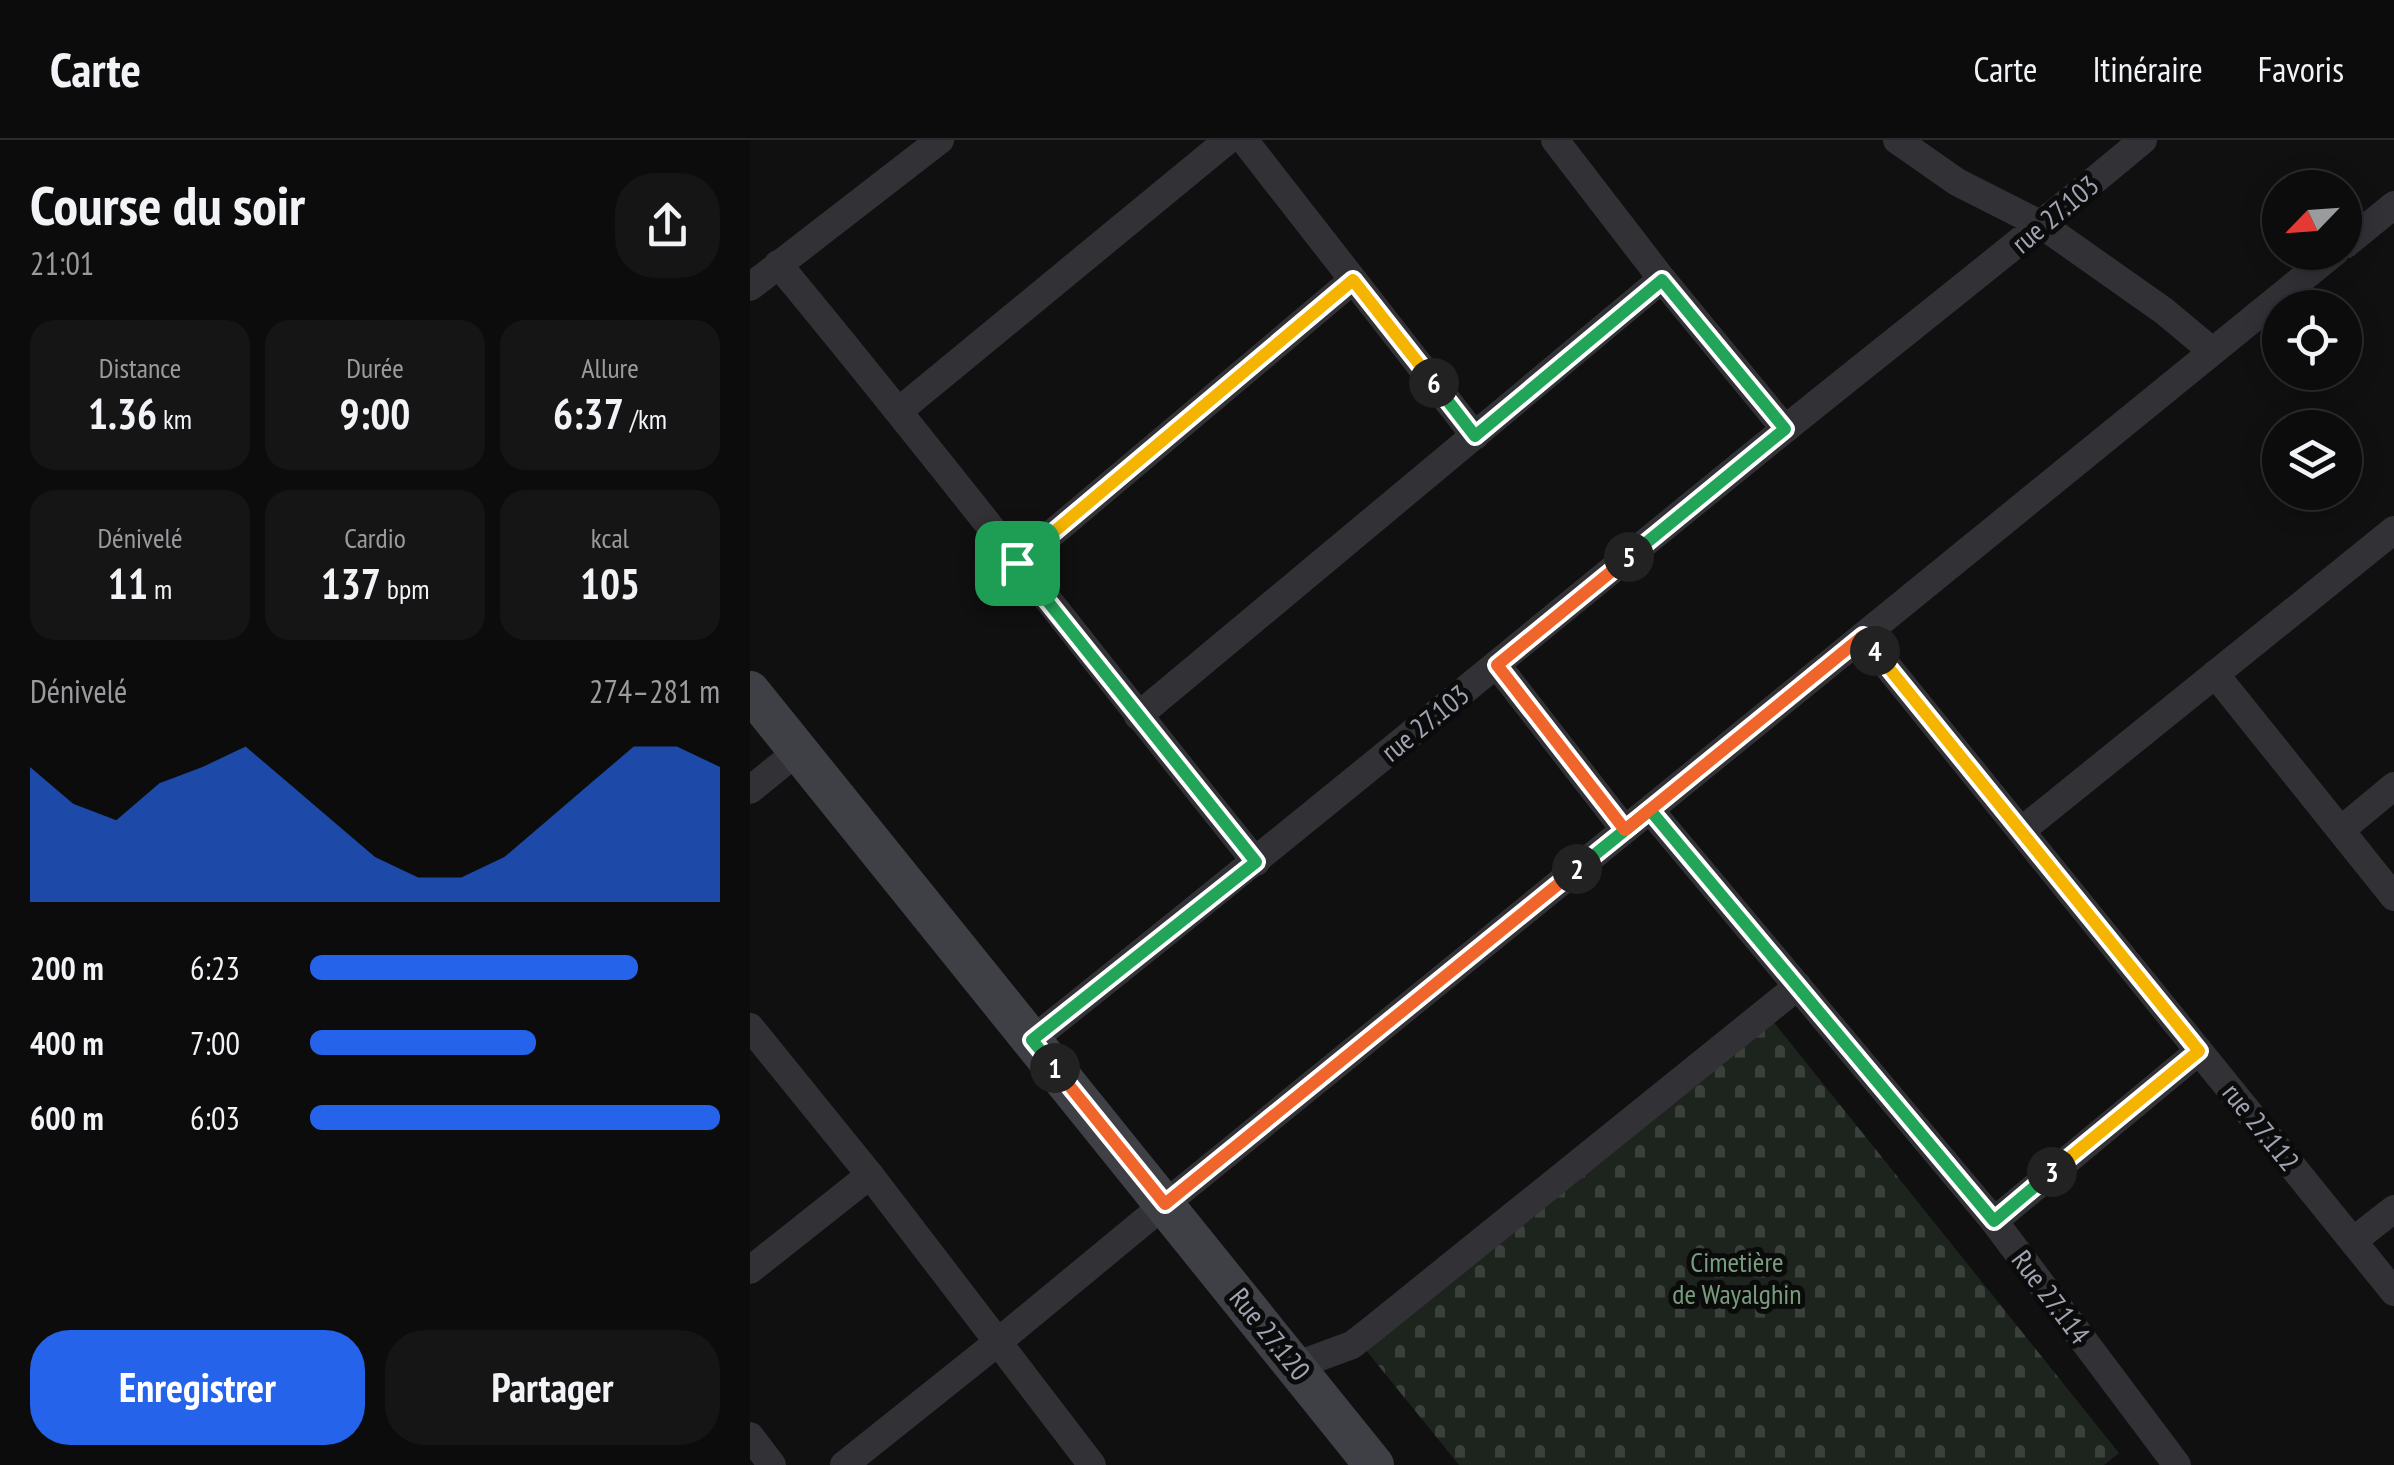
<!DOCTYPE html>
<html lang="fr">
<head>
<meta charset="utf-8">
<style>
  body { margin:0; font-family:"PT Sans Narrow",sans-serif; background:#151516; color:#f1f3f6; height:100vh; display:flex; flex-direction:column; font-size:38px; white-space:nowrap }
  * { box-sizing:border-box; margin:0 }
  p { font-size:32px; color:#9a9b9d }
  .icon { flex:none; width:55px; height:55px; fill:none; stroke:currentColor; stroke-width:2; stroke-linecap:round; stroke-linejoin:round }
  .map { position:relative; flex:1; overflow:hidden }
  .drawer { display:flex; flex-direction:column; background:#0c0c0d; width:750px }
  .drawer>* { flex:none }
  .needle { width:65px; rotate:245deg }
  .buttons { position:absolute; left:1512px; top:30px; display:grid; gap:20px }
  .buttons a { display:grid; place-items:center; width:100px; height:100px; border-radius:50%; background:#0c0c0d; box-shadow:0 5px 25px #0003,0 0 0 2px #2c2c2e; font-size:50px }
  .pin { position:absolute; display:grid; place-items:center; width:85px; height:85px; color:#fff; margin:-42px; border-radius:20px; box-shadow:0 5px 15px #0006 }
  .km { position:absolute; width:50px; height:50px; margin:-25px; border-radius:50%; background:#222; color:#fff; font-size:28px; line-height:50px; text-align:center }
  .round { display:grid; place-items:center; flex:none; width:105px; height:105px; border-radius:40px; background:#151516 }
  .headline { display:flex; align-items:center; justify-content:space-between; height:170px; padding:0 30px }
  h1 { font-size:55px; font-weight:700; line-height:75px }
  .figures { display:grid; grid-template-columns:repeat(3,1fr); gap:15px; height:170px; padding:10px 30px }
  .figures div { display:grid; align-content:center; border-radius:25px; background:#151516; text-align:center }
  .figures b { font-size:42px; font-weight:700 }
  .figures small { font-size:28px; font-weight:400 }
  .figures p { font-size:28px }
  .chart { height:280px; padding:20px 30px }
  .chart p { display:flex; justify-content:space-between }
  .chart svg { width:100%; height:180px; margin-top:10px; fill:#2563eb; opacity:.7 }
  .action { display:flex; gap:20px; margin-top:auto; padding:20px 30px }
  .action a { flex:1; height:115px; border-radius:40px; background:#2563eb; color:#fff; font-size:40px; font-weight:700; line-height:115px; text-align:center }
  .action a+a { background:#151516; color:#f1f3f6 }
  ul { padding:0 30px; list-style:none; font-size:32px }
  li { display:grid; grid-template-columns:160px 120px 1fr; align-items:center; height:75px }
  li i { height:25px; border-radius:12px; background:#2563eb }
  header { display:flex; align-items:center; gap:60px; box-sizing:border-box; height:140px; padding:0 50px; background:#0c0c0d; border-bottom:2px solid #2c2c2e }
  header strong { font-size:48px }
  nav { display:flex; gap:55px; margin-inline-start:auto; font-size:35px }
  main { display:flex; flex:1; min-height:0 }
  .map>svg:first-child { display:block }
  .cemetery { fill:url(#cemetery-stones) }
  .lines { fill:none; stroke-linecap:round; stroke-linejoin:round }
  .street { stroke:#313136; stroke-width:28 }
  .secondary { stroke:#3f4046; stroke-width:40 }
  .split-1-casing { stroke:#fff; stroke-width:20 }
  .split-2-casing { stroke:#fff; stroke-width:20 }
  .split-3-casing { stroke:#fff; stroke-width:20 }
  .split-4-casing { stroke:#fff; stroke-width:20 }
  .split-5-casing { stroke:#fff; stroke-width:20 }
  .split-6-casing { stroke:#fff; stroke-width:20 }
  .split-7-casing { stroke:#fff; stroke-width:20 }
  .split-1 { stroke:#22a559; stroke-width:12 }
  .split-2 { stroke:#f0652b; stroke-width:12 }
  .split-3 { stroke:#22a559; stroke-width:12 }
  .split-4 { stroke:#f5b400; stroke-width:12 }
  .split-5 { stroke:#f0652b; stroke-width:12 }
  .split-6 { stroke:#22a559; stroke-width:12 }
  .split-7 { stroke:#f5b400; stroke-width:12 }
  .labels { text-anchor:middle; stroke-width:10; stroke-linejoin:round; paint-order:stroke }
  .street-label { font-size:28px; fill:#a1a5b2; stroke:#0b0b0c }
  .park-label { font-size:28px; fill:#779e7c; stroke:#0b0b0c }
</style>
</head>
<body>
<header>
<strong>Carte</strong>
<nav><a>Carte</a><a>Itinéraire</a><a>Favoris</a></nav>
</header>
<main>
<section class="drawer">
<div class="headline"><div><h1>Course du soir</h1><p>21:01</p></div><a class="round"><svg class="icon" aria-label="share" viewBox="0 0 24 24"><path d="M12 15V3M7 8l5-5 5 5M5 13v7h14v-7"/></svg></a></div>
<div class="figures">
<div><p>Distance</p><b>1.36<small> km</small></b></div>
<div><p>Durée</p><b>9:00</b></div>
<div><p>Allure</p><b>6:37<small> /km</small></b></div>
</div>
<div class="figures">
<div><p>Dénivelé</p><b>11<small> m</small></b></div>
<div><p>Cardio</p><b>137<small> bpm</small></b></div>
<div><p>kcal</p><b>105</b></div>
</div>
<div class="chart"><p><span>Dénivelé</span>274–281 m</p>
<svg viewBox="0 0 160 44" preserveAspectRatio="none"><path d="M0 44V11L10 20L20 24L30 15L40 11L50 6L60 15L70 24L80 33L90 38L100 38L110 33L120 24L130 15L140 6L150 6L160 11V44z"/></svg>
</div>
<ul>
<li><b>200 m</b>6:23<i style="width:80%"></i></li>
<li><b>400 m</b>7:00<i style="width:55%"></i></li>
<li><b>600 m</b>6:03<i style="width:100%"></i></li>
</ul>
<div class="action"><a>Enregistrer</a><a>Partager</a></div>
</section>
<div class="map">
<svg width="1644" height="1325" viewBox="0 0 1644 1325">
  <defs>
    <pattern id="cemetery-stones" width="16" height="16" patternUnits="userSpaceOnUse" patternTransform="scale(2.5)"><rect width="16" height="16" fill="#1c241d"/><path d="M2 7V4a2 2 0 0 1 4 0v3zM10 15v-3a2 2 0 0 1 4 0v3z" fill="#3a413b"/></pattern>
  </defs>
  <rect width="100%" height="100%" fill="#101011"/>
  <path class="cemetery" d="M 1018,875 L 1369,1313 L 1354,1325 L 709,1325 L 611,1204 Z"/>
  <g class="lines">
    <path class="street" d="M 494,0 L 725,296
      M 805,0 L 912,139 L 1035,289
      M 1147,0 L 1207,42 L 1292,85 L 1414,171 L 1462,211
      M 1595,105 L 1644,65
      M 28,124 C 191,320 346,523 506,722
      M 0,147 L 190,0
      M 150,270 L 478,0
      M 267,423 L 603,140
      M 1113,496 L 1644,1152
      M 747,525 L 875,690
      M 1465,534 L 1644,757
      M 388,576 L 912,139
      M 0,650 L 48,611
      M 900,670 L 1244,1081 L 1427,1325
      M 1591,690 L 1644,646
      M 1271,691 L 1644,390
      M 0,887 L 120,1035 L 342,1325
      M 282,900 C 535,699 783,493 1034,290 C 1154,193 1275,99 1393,0
      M 1244,1081 L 1449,911
      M 1603,1101 L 1644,1069
      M 0,1130 L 120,1035
      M 545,1226 L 602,1205 L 620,1191 L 1048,846
      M 0,1296 L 22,1325
      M 94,1325 L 248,1202 L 415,1064 L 1585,112"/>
    <path class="secondary" d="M 0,551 L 624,1325"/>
  </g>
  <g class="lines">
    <g class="split-1-casing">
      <path id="split-1" d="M 267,423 L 506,722 L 282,900 L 305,928"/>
    </g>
    <g class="split-2-casing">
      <path id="split-2" d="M 305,928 L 415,1064 L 827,729"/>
    </g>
    <g class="split-3-casing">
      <path id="split-3" d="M 827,729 L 900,670 L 1244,1081 L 1302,1032"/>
    </g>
    <g class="split-4-casing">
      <path id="split-4" d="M 1125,511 L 1449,911 L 1302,1032"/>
    </g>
    <g class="split-5-casing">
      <path id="split-5" d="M 879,417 L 747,525 L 875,690 L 1113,496 L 1125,511"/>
    </g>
    <g class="split-6-casing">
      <path id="split-6" d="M 684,243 L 725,296 L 912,140 L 1035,289 L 879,417"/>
    </g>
    <g class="split-7-casing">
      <path id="split-7" d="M 267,423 L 603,140 L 684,243"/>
    </g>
    <use href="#split-1" class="split-1"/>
    <use href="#split-2" class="split-2"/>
    <use href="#split-3" class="split-3"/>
    <use href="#split-4" class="split-4"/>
    <use href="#split-5" class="split-5"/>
    <use href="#split-6" class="split-6"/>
    <use href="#split-7" class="split-7"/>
  </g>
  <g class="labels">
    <g class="street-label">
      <text transform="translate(1305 74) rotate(-40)" y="10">rue 27.103</text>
      <text transform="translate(675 583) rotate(-39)" y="10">rue 27.103</text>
      <text transform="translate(1511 987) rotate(51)" y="10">rue 27.112</text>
      <text transform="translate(1301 1157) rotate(53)" y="10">Rue 27.114</text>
      <text transform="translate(520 1194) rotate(51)" y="10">Rue 27.120</text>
    </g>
    <g class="park-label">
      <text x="987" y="1132">Cimetière<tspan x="987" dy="32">de Wayalghin</tspan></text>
    </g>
  </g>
</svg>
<div class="buttons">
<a><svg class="needle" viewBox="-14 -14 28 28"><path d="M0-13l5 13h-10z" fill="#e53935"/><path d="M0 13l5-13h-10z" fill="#9a9b9d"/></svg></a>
<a><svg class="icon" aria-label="locate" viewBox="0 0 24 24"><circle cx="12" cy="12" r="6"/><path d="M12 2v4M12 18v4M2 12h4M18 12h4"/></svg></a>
<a><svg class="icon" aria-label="layers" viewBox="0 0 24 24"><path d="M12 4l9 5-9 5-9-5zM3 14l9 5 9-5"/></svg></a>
</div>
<div class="pin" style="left:267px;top:423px;background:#1e9e55"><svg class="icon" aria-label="arrive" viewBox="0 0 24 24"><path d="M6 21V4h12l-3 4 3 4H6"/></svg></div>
<b class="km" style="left:305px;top:928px">1</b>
<b class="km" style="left:827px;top:729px">2</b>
<b class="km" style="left:1302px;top:1032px">3</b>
<b class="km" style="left:1125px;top:511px">4</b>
<b class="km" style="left:879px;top:417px">5</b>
<b class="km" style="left:684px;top:243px">6</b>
</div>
</main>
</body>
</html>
